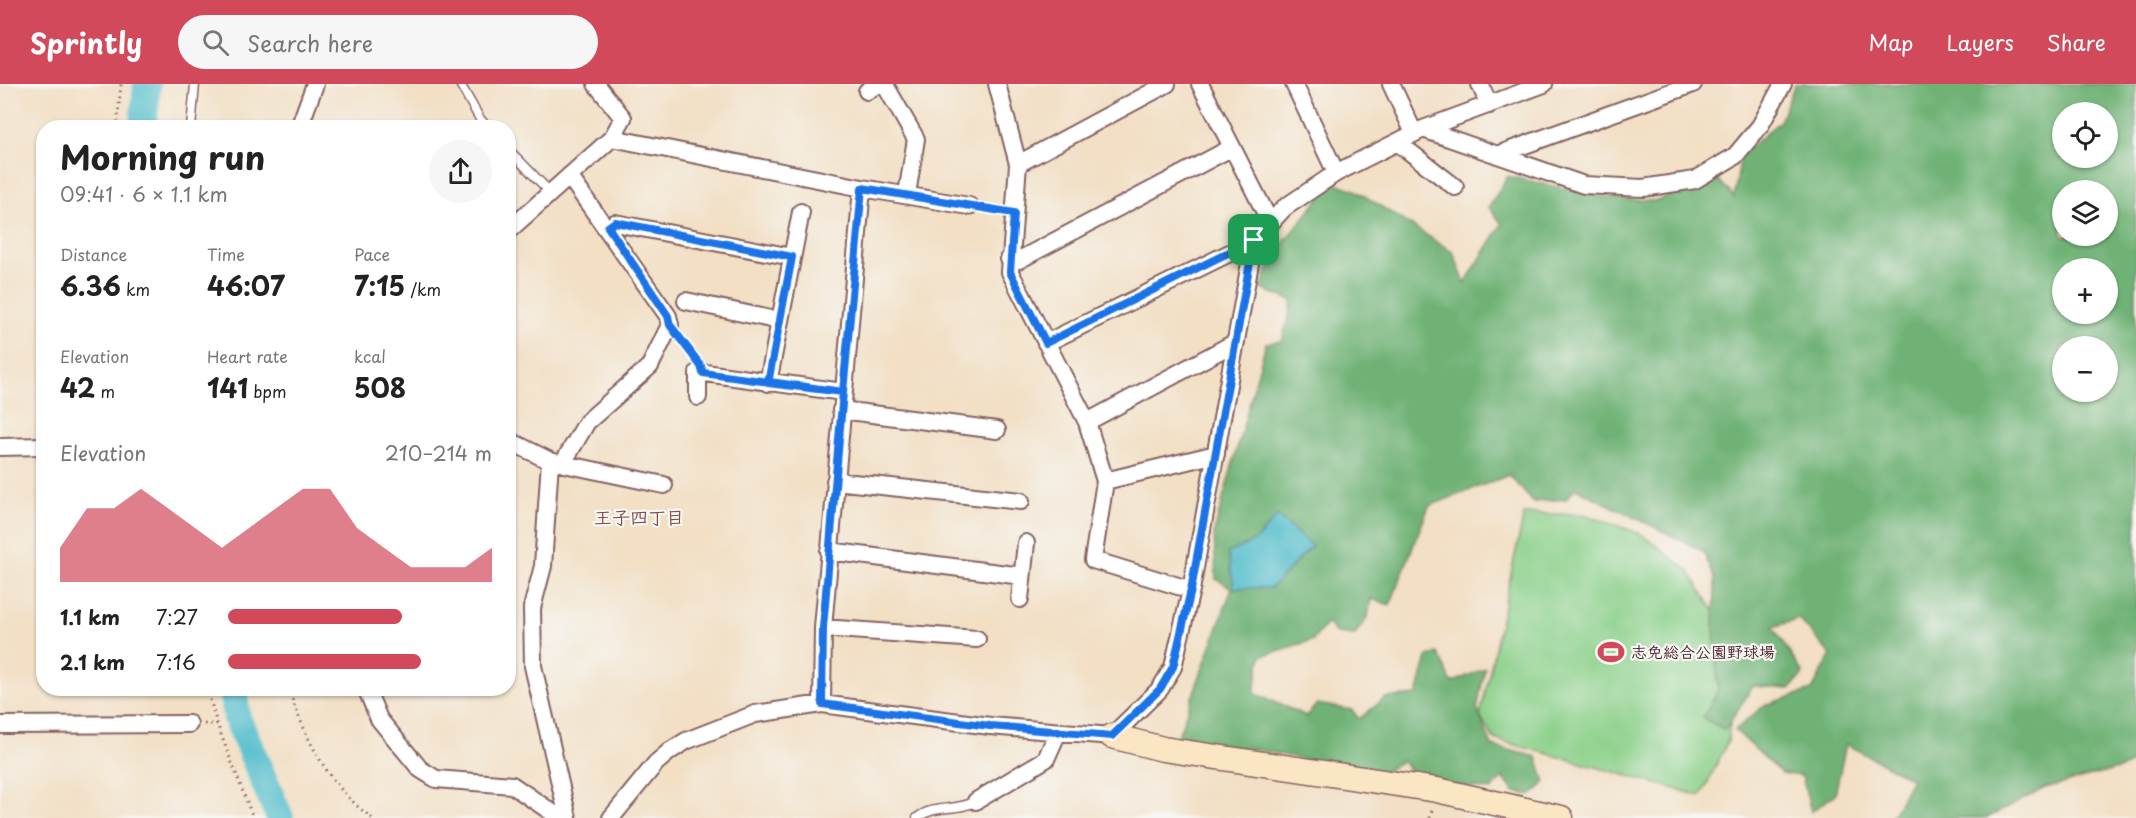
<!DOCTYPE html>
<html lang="en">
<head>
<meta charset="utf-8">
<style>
  body { margin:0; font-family:"Playpen Sans","Klee One",sans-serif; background:#f6f6f6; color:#222; height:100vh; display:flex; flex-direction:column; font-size:22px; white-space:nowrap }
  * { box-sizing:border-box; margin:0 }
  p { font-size:20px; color:#767676 }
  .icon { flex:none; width:33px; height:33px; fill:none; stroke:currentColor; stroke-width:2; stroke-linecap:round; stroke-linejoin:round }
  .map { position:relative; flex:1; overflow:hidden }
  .details { position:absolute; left:36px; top:36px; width:480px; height:576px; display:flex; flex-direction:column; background:#fff; border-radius:24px; box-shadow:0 2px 4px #0004 }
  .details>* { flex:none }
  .controls { position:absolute; left:2052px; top:18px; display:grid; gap:12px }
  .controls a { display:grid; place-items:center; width:66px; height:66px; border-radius:50%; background:#fff; box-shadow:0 2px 4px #0004; font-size:30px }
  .pin { position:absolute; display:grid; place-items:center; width:51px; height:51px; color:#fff; margin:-26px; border-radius:12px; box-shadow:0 3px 9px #0006 }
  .round { display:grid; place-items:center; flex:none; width:63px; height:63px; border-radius:32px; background:#f6f6f6 }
  .summary { display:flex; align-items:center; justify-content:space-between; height:102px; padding:0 24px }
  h1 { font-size:33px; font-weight:700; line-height:45px }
  .metrics { display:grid; grid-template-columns:repeat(3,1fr); gap:9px; height:102px; padding:6px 24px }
  .metrics div { display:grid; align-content:center }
  .metrics b { font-size:26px; font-weight:700 }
  .metrics small { font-size:16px; font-weight:400 }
  .metrics p { font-size:16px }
  .chart { height:168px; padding:12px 24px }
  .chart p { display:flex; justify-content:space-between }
  .chart svg { width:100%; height:108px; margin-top:6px; fill:#d1495b; opacity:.7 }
  ul { padding:0 24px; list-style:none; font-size:20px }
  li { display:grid; grid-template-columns:96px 72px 1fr; align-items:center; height:45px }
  li i { height:15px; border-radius:8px; background:#d1495b }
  header { display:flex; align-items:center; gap:36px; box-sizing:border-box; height:84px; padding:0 30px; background:#d1495b; color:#fff }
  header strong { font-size:28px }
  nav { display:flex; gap:33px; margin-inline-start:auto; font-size:21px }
  .search { width:420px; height:54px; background:#f6f6f6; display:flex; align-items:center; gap:15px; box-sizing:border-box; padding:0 21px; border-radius:33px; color:#767676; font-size:22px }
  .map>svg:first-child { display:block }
  .green { fill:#8bd08a; stroke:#6a785a; stroke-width:1.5 }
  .forest { fill:#70b276; stroke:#5d6850; stroke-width:1.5; fill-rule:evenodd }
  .water { fill:#52becc; stroke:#4e6e7c; stroke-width:1.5 }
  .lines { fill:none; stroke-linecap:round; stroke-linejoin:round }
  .river { stroke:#52becc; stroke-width:28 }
  .lane-casing { stroke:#856261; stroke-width:11 }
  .street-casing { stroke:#856261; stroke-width:20 }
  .secondary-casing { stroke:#856261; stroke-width:27 }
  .path { stroke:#856261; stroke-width:3; stroke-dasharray:1.5 4.5; stroke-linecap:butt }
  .lane { stroke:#fff; stroke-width:8 }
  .street { stroke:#fff; stroke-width:16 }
  .secondary { stroke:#fbe6c4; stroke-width:24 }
  .route-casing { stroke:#fff; stroke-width:12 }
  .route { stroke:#1a73e8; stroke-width:8 }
  .labels { text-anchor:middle; stroke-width:4.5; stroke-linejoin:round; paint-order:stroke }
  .poi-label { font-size:16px; font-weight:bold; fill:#4a1f2b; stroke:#f6f6f2; text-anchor:start }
  .neighbourhood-label { font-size:18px; font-weight:bold; fill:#854b4d; stroke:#f6f6f2 }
</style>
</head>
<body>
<header>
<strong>Sprintly</strong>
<div class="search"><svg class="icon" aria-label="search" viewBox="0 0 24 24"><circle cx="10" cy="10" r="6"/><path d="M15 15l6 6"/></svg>Search here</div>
<nav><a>Map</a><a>Layers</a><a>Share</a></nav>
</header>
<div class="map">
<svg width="2136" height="734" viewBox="0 0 2136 734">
  <rect width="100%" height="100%" fill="#f6f6f2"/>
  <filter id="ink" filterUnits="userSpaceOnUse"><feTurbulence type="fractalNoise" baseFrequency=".0167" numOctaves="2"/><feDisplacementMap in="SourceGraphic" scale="12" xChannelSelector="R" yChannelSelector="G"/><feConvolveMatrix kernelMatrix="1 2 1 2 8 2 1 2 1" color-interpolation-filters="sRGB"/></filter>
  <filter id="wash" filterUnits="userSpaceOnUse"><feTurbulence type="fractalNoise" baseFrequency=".008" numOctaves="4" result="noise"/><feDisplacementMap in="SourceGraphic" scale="24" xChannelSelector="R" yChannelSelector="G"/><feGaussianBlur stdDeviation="1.35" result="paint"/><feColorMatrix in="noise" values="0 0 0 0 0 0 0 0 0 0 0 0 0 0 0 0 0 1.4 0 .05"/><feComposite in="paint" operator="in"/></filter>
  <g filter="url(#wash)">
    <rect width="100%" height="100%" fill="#f2dfc4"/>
    <path class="green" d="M 1524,430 L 1584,430 L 1641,450 L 1689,487 L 1721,538 L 1735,597 L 1728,657 L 1701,712 L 1494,655 L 1480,632 Z"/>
    <path class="forest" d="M 1795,0 L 2136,0 L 2136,677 L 2122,684 L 2045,704 L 1987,734 L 1891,734 L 1912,695 L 1846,660 L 1835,710 L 1811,728 L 1802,692 L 1781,689 L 1735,646 L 1765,621 L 1812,606 L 1831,571 L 1799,535 L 1773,543 L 1803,590 L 1790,605 L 1753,602 L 1725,646 L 1703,634 L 1718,606 L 1714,545 L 1715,495 L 1703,467 L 1575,404 L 1566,415 L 1533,418 L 1509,391 L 1429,422 L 1390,521 L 1371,515 L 1368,532 L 1355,551 L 1336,549 L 1327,539 L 1313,556 L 1261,572 L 1254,609 L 1306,632 L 1317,620 L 1352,626 L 1359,635 L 1385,614 L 1417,611 L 1427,573 L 1438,569 L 1452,599 L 1485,584 L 1477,625 L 1492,662 L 1537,673 L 1545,698 L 1532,711 L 1514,708 L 1503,693 L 1491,706 L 1415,696 L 1403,676 L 1380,691 L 1254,665 L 1214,662 L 1189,675 L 1178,652 L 1232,504 L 1216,495 L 1214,448 L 1266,259 L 1282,257 L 1293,217 L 1261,205 L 1273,171 L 1333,98 L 1355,106 L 1453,168 L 1465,199 L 1502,140 L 1489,123 L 1508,92 L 1609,114 L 1657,117 L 1714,91 L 1734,113 L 1741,71 L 1780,37 ZM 2062,28 L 2108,28 L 2108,74 L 2062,74 ZM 2062,106 L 2108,106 L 2108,152 L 2062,152 ZM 2062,184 L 2108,184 L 2108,230 L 2062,230 ZM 2062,262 L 2108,262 L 2108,308 L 2062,308 Z"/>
    <path class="water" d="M 1277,432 L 1312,462 L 1271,504 L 1234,504 L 1228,469 L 1255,457 Z"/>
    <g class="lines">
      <path class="river" d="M 143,44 L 147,0
        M 233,604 L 237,634 L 280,734"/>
    </g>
  </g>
  <g filter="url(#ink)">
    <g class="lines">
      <g class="lane-casing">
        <path id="lane" d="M 460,0 L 480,35 L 488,44
          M 191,44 L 195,0
          M 508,65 L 550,108
          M 917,734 C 934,720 957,728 976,717"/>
      </g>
      <g class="street-casing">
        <path id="street" d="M 997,0 L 1018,80 L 1010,188 L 1087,338 L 1105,397 L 1093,476 L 1191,506
          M 1200,0 L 1270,138
          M 1294,0 L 1336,89
          M 1391,0 L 1414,49
          M 1480,0 L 1489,21
          M 867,7 L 877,1 L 885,1 L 916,55 L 907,110
          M 299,44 L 315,0
          M 1423,45 L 1584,101 L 1643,104 L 1695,96 L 1735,72 L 1760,42 L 1783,0
          M 612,54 L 862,104 L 823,544 L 822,620
          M 1397,58 L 1455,103
          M 1497,71 L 1693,0
          M 1018,80 L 1167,0
          M 862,104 L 969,122
          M 608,143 L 615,139 L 792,173
          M 508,147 L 612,54 L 623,34 L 596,0
          M 1009,175 L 1019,176 L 1231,64
          M 686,217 L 780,237
          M 1046,259 L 1254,157 L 1284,124 L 1336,89 L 1423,45 L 1544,0
          M 768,299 L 801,128
          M 698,313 L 698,288 L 843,308
          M 841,326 L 997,346
          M 1087,338 L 1236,258
          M 508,356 L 550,377 L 664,401
          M 0,363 L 44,362
          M 550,377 L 543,482 L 532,524 L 533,582 L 568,734
          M 563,379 L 587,338 L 650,282 L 670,241 L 668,232 L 569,92
          M 835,397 L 1021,417
          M 1105,397 L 1216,370
          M 829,467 L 1022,492
          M 1020,515 L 1026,459
          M 823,544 L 977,555
          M 366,604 L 379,635 L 420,685 L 436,695 L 512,701 L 560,734
          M 0,641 L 189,640
          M 976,717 L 1046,675 L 1058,648
          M 611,734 L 656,679 L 670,667 L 686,657 L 755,630 L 822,620 L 990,642 L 1112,652 L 1160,605 L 1173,583 L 1191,506 L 1254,157"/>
      </g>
      <g class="secondary-casing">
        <path id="secondary" d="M 1112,652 L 1163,665 L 1437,706 L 1561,734"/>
      </g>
      <path class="path" d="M 117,44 L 121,0
        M 983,124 L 1000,127
        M 681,256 L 695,274
        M 207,604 L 217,640 L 253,734
        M 288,604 C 306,655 328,702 372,734
        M 204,640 L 217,640
        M 1430,734 L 1432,726"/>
      <use href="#lane" class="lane"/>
      <use href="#street" class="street"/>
      <use href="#secondary" class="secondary"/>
    </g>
  </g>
  <g class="lines" filter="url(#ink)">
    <g class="route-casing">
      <path id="route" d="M 1254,156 L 1046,259 L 1010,188 L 1014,129 L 862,104 L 843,308 L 703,289 L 701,282 L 670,241 L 668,232 L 608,143 L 615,138 L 792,173 L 768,299 L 843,308 L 823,544 L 822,620 L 990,642 L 1112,652 L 1160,605 L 1173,583 L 1191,506 L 1254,156"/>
    </g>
    <use href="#route" class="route"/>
  </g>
  <defs>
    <g id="stadium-bare" transform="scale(2.07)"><path d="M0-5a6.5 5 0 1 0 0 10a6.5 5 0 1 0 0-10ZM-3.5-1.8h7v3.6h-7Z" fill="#d1495b" stroke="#f6f6f2" stroke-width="2.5" paint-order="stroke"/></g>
  </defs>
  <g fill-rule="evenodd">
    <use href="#stadium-bare" x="1611" y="568"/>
  </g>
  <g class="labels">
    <g class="poi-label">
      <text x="1631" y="574">志免総合公園野球場</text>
    </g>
    <g class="neighbourhood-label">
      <text x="639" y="440">王子四丁目</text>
    </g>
  </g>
</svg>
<div class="controls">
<a><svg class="icon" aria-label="locate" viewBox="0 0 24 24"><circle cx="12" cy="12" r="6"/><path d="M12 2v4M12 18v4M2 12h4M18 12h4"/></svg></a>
<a><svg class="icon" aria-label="layers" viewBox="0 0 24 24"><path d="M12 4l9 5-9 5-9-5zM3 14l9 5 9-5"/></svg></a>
<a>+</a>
<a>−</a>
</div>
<div class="pin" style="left:1254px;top:156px;background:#1e9e55"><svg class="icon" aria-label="arrive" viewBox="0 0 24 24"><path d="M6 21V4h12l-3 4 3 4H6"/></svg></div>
<section class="details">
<div class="summary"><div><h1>Morning run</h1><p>09:41 · 6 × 1.1 km</p></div><a class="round"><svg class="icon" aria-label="share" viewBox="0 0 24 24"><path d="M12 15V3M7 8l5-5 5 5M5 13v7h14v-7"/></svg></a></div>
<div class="metrics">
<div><p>Distance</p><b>6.36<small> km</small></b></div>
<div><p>Time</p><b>46:07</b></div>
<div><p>Pace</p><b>7:15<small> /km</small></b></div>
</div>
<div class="metrics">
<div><p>Elevation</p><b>42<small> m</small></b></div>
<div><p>Heart rate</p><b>141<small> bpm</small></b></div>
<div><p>kcal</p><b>508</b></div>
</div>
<div class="chart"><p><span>Elevation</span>210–214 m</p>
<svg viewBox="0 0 160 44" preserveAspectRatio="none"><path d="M0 44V30L10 14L20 14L30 6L40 14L50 22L60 30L70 22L80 14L90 6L100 6L110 22L120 30L130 38L140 38L150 38L160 30V44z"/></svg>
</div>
<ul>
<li><b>1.1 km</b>7:27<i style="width:66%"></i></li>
<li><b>2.1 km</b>7:16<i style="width:73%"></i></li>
</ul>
</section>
</div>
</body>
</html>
